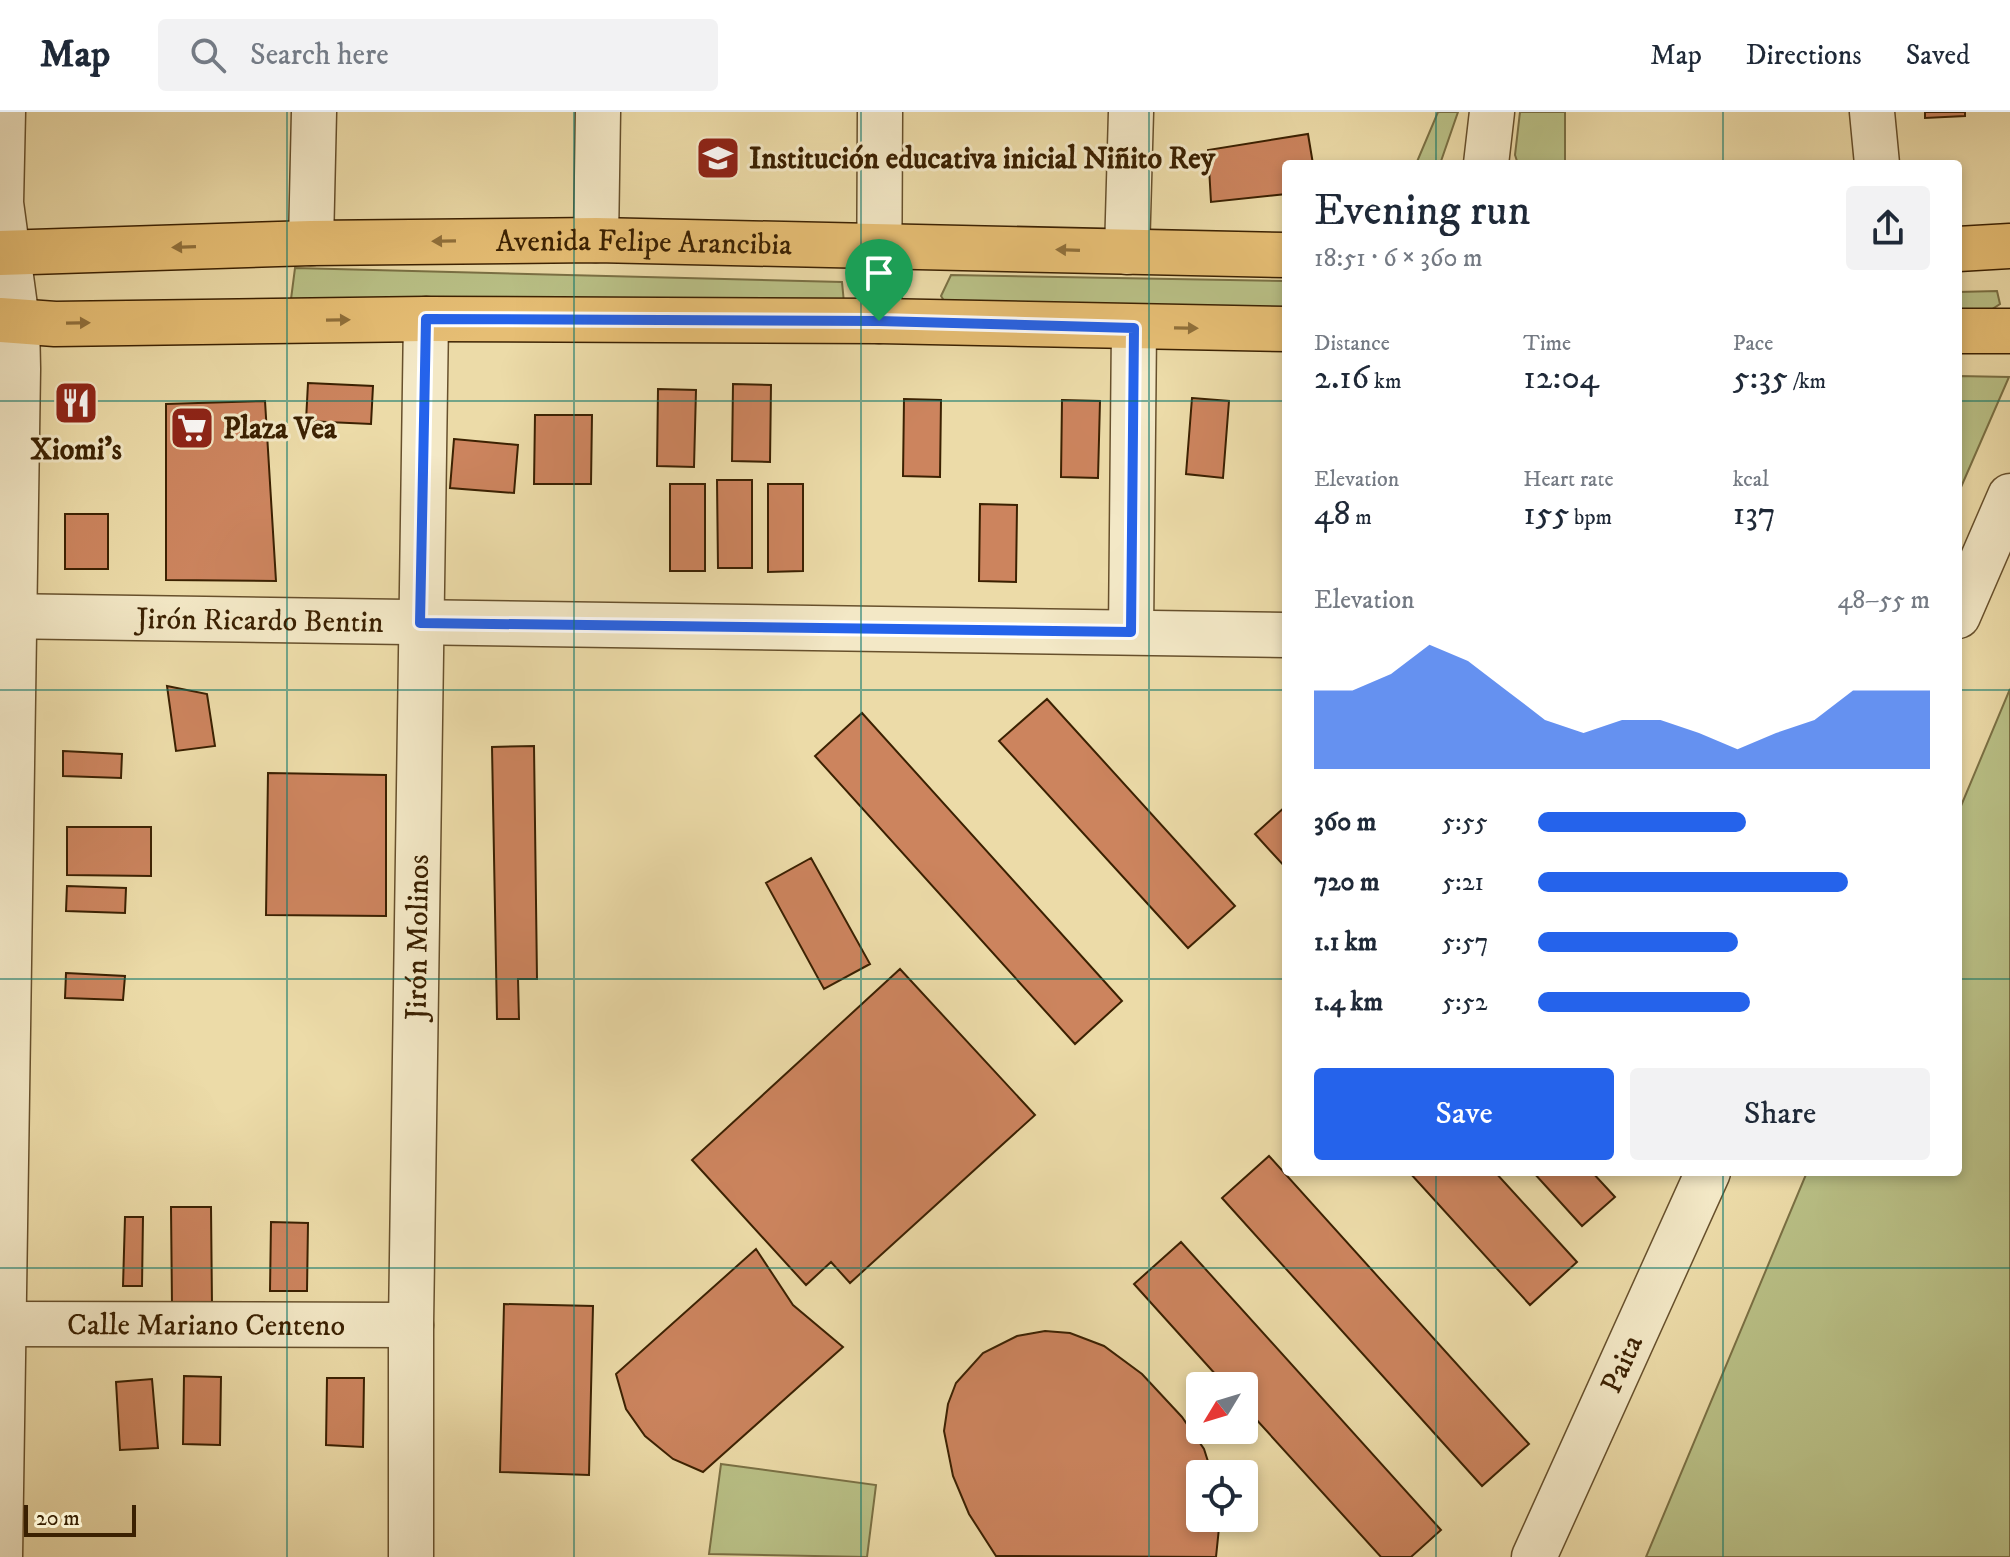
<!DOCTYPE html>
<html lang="en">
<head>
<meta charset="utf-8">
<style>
  body { margin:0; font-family:"IM FELL DW Pica",serif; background:#f2f2f3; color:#1f2937; height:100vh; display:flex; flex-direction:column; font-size:30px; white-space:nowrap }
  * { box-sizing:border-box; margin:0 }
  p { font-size:26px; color:#747a83 }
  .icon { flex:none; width:44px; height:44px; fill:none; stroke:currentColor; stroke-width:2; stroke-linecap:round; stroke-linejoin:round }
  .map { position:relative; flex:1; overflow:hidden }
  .details { position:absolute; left:1282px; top:48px; width:680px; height:1016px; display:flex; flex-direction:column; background:#fff; border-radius:8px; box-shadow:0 4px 12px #0003 }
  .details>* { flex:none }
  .needle { width:52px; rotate:232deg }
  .tools { position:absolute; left:1186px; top:1260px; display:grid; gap:16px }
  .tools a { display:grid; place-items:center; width:72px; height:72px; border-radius:8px; background:#fff; box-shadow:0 4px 12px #0003; font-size:40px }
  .scale { position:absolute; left:24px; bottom:20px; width:112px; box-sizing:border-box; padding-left:8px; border:4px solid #3b2102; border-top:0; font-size:22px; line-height:28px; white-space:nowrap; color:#3b2102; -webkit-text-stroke:6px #f3e8c6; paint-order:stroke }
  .pin { position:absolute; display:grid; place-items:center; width:68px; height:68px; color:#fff; margin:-82px -34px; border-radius:50% 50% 50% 0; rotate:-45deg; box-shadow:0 0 8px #0007 }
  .pin .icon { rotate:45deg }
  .round { display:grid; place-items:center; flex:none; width:84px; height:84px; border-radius:8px; background:#f2f2f3 }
  .summary { display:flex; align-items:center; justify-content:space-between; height:136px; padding:0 32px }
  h1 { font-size:44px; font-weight:600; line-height:60px }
  .figures { display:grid; grid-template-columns:repeat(3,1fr); gap:12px; height:136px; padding:8px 32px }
  .figures div { display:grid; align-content:center }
  .figures b { font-size:34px; font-weight:600 }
  .figures small { font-size:22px; font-weight:400 }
  .figures p { font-size:22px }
  .chart { height:224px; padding:16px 32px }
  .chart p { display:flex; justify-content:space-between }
  .chart svg { width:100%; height:144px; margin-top:8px; fill:#2563eb; opacity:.7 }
  .cta { display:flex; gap:16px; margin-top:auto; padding:16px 32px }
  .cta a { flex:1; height:92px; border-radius:8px; background:#2563eb; color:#fff; font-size:32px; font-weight:600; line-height:92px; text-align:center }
  .cta a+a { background:#f2f2f3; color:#1f2937 }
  ul { padding:0 32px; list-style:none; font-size:26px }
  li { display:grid; grid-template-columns:128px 96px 1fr; align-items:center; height:60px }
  li i { height:20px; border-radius:10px; background:#2563eb }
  header { display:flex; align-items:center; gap:48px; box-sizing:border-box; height:112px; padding:0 40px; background:#fff; border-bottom:2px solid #e0e1e3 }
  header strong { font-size:38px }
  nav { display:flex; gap:44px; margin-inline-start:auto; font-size:28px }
  .search { width:560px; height:72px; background:#f2f2f3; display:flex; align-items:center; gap:20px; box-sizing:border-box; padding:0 28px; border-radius:8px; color:#747a83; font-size:30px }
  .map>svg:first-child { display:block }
  .green { fill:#b9c086; stroke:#7a7044; stroke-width:2 }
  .building { fill:#cc845e; stroke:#3b2102; stroke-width:2 }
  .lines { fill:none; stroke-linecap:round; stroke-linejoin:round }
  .minor-casing { stroke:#67502c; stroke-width:47 }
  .major-casing { stroke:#3b2102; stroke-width:47 }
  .minor { stroke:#f3e8c6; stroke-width:44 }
  .major { stroke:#e6be74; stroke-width:44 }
  .oneway { fill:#90703b }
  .route-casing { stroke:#fff; stroke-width:16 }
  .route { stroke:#2563eb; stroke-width:10 }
  .grid { fill:none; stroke:#0f766e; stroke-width:2; stroke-opacity:0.55 }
  .labels { text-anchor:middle; stroke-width:6; stroke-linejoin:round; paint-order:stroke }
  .poi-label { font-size:30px; font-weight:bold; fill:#3b2102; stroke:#f3e8c6; text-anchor:start }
  .street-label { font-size:30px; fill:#3b2102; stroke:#f3e8c6 }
</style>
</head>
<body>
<header>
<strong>Map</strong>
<div class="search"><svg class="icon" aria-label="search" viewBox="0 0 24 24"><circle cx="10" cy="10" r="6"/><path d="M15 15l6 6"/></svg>Search here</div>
<nav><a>Map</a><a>Directions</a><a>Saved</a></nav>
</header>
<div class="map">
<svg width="2010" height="1445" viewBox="0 0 2010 1445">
  <rect width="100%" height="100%" fill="#ecdba8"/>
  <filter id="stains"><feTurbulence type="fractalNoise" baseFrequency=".0025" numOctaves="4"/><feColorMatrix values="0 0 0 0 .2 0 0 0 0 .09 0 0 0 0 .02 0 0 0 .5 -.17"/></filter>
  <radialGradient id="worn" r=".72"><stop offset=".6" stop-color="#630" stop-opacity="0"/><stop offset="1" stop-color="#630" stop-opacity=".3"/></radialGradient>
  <path class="green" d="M 1438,0 L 1458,0 L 1440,52 L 1416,52 Z
    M 1520,0 L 1565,0 L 1565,52 L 1518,52 L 1515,43 Z
    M 295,156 L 842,170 L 844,191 L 291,187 Z
    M 951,163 L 1286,169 L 1286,197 L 948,195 L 941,184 Z
    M 1997,179 L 2000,192 L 1986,201 L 1958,201 L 1958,180 Z
    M 1958,264 L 2009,265 L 1958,382 Z
    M 2010,577 L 2010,1445 L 1646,1445 L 1807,1060 L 1958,1060 L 1958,701 Z
    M 721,1352 L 876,1373 L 867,1445 L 709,1442 Z"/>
  <path class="building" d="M 1925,0 L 1965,0 L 1965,4 L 1925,6 Z
    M 1308,22 L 1313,52 L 1286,52 L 1286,82 L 1211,90 L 1208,38 Z
    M 308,271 L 373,274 L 371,312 L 306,309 Z
    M 733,272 L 771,273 L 770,350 L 732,349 Z
    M 658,277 L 696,278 L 694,355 L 657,354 Z
    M 1192,286 L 1229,289 L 1223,366 L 1186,362 Z
    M 904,287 L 941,288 L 940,365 L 903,364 Z
    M 1062,288 L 1100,289 L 1098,366 L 1061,365 Z
    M 265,289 L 276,469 L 166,468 L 166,292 Z
    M 535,303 L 592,303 L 591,372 L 534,372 Z
    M 454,327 L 518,333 L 514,381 L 450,376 Z
    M 717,368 L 752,368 L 752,456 L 718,456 Z
    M 670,372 L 705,372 L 705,459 L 670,459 Z
    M 768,372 L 803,372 L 803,459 L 768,460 Z
    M 980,392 L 1017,393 L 1016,470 L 979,469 Z
    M 65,402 L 108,402 L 108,457 L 65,457 Z
    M 167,574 L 207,582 L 215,634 L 176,639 Z
    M 1047,587 L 1235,794 L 1188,836 L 999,629 Z
    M 862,601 L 1122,889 L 1075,932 L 815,644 Z
    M 534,634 L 537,867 L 518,867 L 519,907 L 497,907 L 492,635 Z
    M 63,639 L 122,642 L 121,666 L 63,664 Z
    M 268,661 L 386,663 L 386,804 L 266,803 Z
    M 1286,694 L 1286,756 L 1255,722 Z
    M 67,715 L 151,715 L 151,764 L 67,763 Z
    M 811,746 L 870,852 L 824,877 L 766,771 Z
    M 67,774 L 126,776 L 125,801 L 66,799 Z
    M 900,857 L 1035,1003 L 850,1171 L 831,1150 L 806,1173 L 692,1048 Z
    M 66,861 L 125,864 L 123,888 L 65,886 Z
    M 1269,1044 L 1529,1332 L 1482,1374 L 1222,1086 Z
    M 1409,1060 L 1495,1060 L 1577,1150 L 1530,1193 Z
    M 1533,1060 L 1592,1060 L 1615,1085 L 1582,1114 Z
    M 171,1095 L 211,1095 L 212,1194 L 172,1194 Z
    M 125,1105 L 143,1105 L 142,1174 L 123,1174 Z
    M 271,1110 L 308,1111 L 307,1179 L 270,1179 Z
    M 1181,1130 L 1441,1418 L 1411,1445 L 1381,1445 L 1244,1294 L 1244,1274 L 1226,1274 L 1134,1172 Z
    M 756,1137 L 793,1193 L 843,1235 L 703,1360 L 673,1347 L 645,1324 L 626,1297 L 616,1262 Z
    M 504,1192 L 593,1194 L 589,1363 L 500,1360 Z
    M 1045,1219 L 1070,1221 L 1104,1234 L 1142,1262 L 1182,1305 L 1204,1337 L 1212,1362 L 1200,1362 L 1200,1406 L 1220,1406 L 1216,1445 L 996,1444 L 969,1402 L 953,1364 L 944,1319 L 948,1292 L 956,1271 L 983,1241 L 1017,1224 Z
    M 184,1264 L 221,1265 L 220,1333 L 183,1332 Z
    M 327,1266 L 364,1266 L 363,1335 L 326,1333 Z
    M 152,1267 L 158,1336 L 120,1338 L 116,1270 Z"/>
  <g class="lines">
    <g class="minor-casing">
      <g id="minor">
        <path d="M 1872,0 L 1877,52"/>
        <path d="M 1486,52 L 1492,0"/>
        <path d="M 596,128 L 598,0"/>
        <path d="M 311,131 L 314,0"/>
        <path d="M 1127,140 L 1131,0"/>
        <path d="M 879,209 L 880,0"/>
        <path id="s1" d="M 0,504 L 1286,523"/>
        <path d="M 1958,504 L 2010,384"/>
        <path d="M 1131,520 L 1134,216"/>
        <path id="s2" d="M 2,1212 L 411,1213"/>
        <path d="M 0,1445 L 18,257 L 17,209 L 1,91 L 3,0"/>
        <path id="s3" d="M 411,1445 L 411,1213 L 426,207"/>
        <path id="s4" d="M 1534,1445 L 1708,1060"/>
      </g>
    </g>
    <g class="major-casing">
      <g id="major">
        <path d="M 1958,137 L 2010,134"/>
        <path id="s5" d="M 0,141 L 311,131 L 596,128 L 1286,143"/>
        <path d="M 0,208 L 55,212 L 426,207 L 879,209 L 1286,217"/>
        <path d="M 1958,219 L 2010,219"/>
      </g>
    </g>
    <use href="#minor" class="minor"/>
    <use href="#major" class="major"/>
  </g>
  <defs><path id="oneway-solid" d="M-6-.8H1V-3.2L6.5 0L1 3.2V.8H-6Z" transform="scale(2)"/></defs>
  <g class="oneway">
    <use href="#oneway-solid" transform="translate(444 129) rotate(179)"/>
    <use href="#oneway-solid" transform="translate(184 135) rotate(178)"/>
    <use href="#oneway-solid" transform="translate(1068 138) rotate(-178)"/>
    <use href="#oneway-solid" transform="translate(338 208) rotate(-1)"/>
    <use href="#oneway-solid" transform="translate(78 211) rotate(-1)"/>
    <use href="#oneway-solid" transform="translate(1186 216) rotate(1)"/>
  </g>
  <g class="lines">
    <g class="route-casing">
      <path id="route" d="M 426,207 L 879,209 L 1134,216 L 1131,520 L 420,511 Z"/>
    </g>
    <use href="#route" class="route"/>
  </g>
  <path class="grid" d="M 287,0 L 287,1445M 574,0 L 574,1445M 861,0 L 861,1445M 1149,0 L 1149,1445M 1436,0 L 1436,52M 1723,0 L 1723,52M 0,289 L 1286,289M 1958,289 L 2010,289M 0,578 L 1286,578M 1958,578 L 2010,578M 0,867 L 1286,867M 1958,867 L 2010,867M 1436,1060 L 1436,1445M 1723,1060 L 1723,1445M 0,1156 L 2010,1156"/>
  <defs>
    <g id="school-square" transform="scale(2.3)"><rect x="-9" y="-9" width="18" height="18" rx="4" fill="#8f2418" stroke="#f3e8c6"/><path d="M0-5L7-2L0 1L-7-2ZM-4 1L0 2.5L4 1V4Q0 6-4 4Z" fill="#fff"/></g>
    <g id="restaurant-square" transform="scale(2.3)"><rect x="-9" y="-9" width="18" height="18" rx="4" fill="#8f2418" stroke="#f3e8c6"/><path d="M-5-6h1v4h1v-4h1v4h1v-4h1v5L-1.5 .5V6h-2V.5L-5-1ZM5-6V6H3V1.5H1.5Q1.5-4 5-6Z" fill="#fff"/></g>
    <g id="supermarket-square" transform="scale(2.3)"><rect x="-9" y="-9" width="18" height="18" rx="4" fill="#8f2418" stroke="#f3e8c6"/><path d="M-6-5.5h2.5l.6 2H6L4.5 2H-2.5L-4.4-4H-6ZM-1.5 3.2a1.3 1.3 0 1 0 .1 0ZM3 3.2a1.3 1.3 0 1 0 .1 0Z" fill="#fff"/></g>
  </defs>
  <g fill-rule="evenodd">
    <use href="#school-square" x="718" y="46"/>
    <use href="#restaurant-square" x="76" y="291"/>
    <use href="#supermarket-square" x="192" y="316"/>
  </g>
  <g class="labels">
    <g class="poi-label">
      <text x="749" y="56">Institución educativa inicial Niñito Rey</text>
      <text x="223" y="326">Plaza Vea</text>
      <text x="76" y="347" text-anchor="middle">Xiomi's</text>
    </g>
    <g class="street-label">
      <text dy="10" stroke="none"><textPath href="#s5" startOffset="644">Avenida Felipe Arancibia</textPath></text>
      <text dy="10" stroke="none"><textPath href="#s1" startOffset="260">Jirón Ricardo Bentin</textPath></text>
      <text dy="10" stroke="none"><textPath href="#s3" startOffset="620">Jirón Molinos</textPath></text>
      <text dy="10" stroke="none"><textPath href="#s2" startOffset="204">Calle Mariano Centeno</textPath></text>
      <text dy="10" stroke="none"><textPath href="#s4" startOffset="212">Paita</textPath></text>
    </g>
  </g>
  <rect width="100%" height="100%" filter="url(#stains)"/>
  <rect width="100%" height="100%" fill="url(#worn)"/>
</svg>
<div class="tools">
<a><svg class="needle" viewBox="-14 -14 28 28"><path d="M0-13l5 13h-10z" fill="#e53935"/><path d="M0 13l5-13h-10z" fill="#747a83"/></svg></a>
<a><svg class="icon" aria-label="locate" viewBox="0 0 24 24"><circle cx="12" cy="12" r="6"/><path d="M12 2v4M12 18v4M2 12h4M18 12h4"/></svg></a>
</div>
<div class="scale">20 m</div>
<div class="pin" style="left:879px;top:209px;background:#1e9e55"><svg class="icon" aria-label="arrive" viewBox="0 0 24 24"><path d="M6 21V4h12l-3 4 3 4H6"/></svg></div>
<section class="details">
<div class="summary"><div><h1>Evening run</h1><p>18:51 · 6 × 360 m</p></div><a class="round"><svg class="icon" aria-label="share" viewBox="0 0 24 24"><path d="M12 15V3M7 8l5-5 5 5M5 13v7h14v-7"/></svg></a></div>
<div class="figures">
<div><p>Distance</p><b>2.16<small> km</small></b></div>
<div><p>Time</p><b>12:04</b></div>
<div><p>Pace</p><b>5:35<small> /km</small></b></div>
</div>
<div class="figures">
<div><p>Elevation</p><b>48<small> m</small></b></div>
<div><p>Heart rate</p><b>155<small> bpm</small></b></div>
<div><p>kcal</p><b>137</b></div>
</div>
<div class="chart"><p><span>Elevation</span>48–55 m</p>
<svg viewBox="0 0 160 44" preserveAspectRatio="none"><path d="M0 44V20L10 20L20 15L30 6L40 11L50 20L60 29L70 33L80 29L90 29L100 33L110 38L120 33L130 29L140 20L150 20L160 20V44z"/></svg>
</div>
<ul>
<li><b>360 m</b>5:55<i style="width:53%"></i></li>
<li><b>720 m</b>5:21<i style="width:79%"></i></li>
<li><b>1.1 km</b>5:57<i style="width:51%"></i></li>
<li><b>1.4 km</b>5:52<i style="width:54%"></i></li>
</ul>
<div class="cta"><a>Save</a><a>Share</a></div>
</section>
</div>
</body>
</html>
